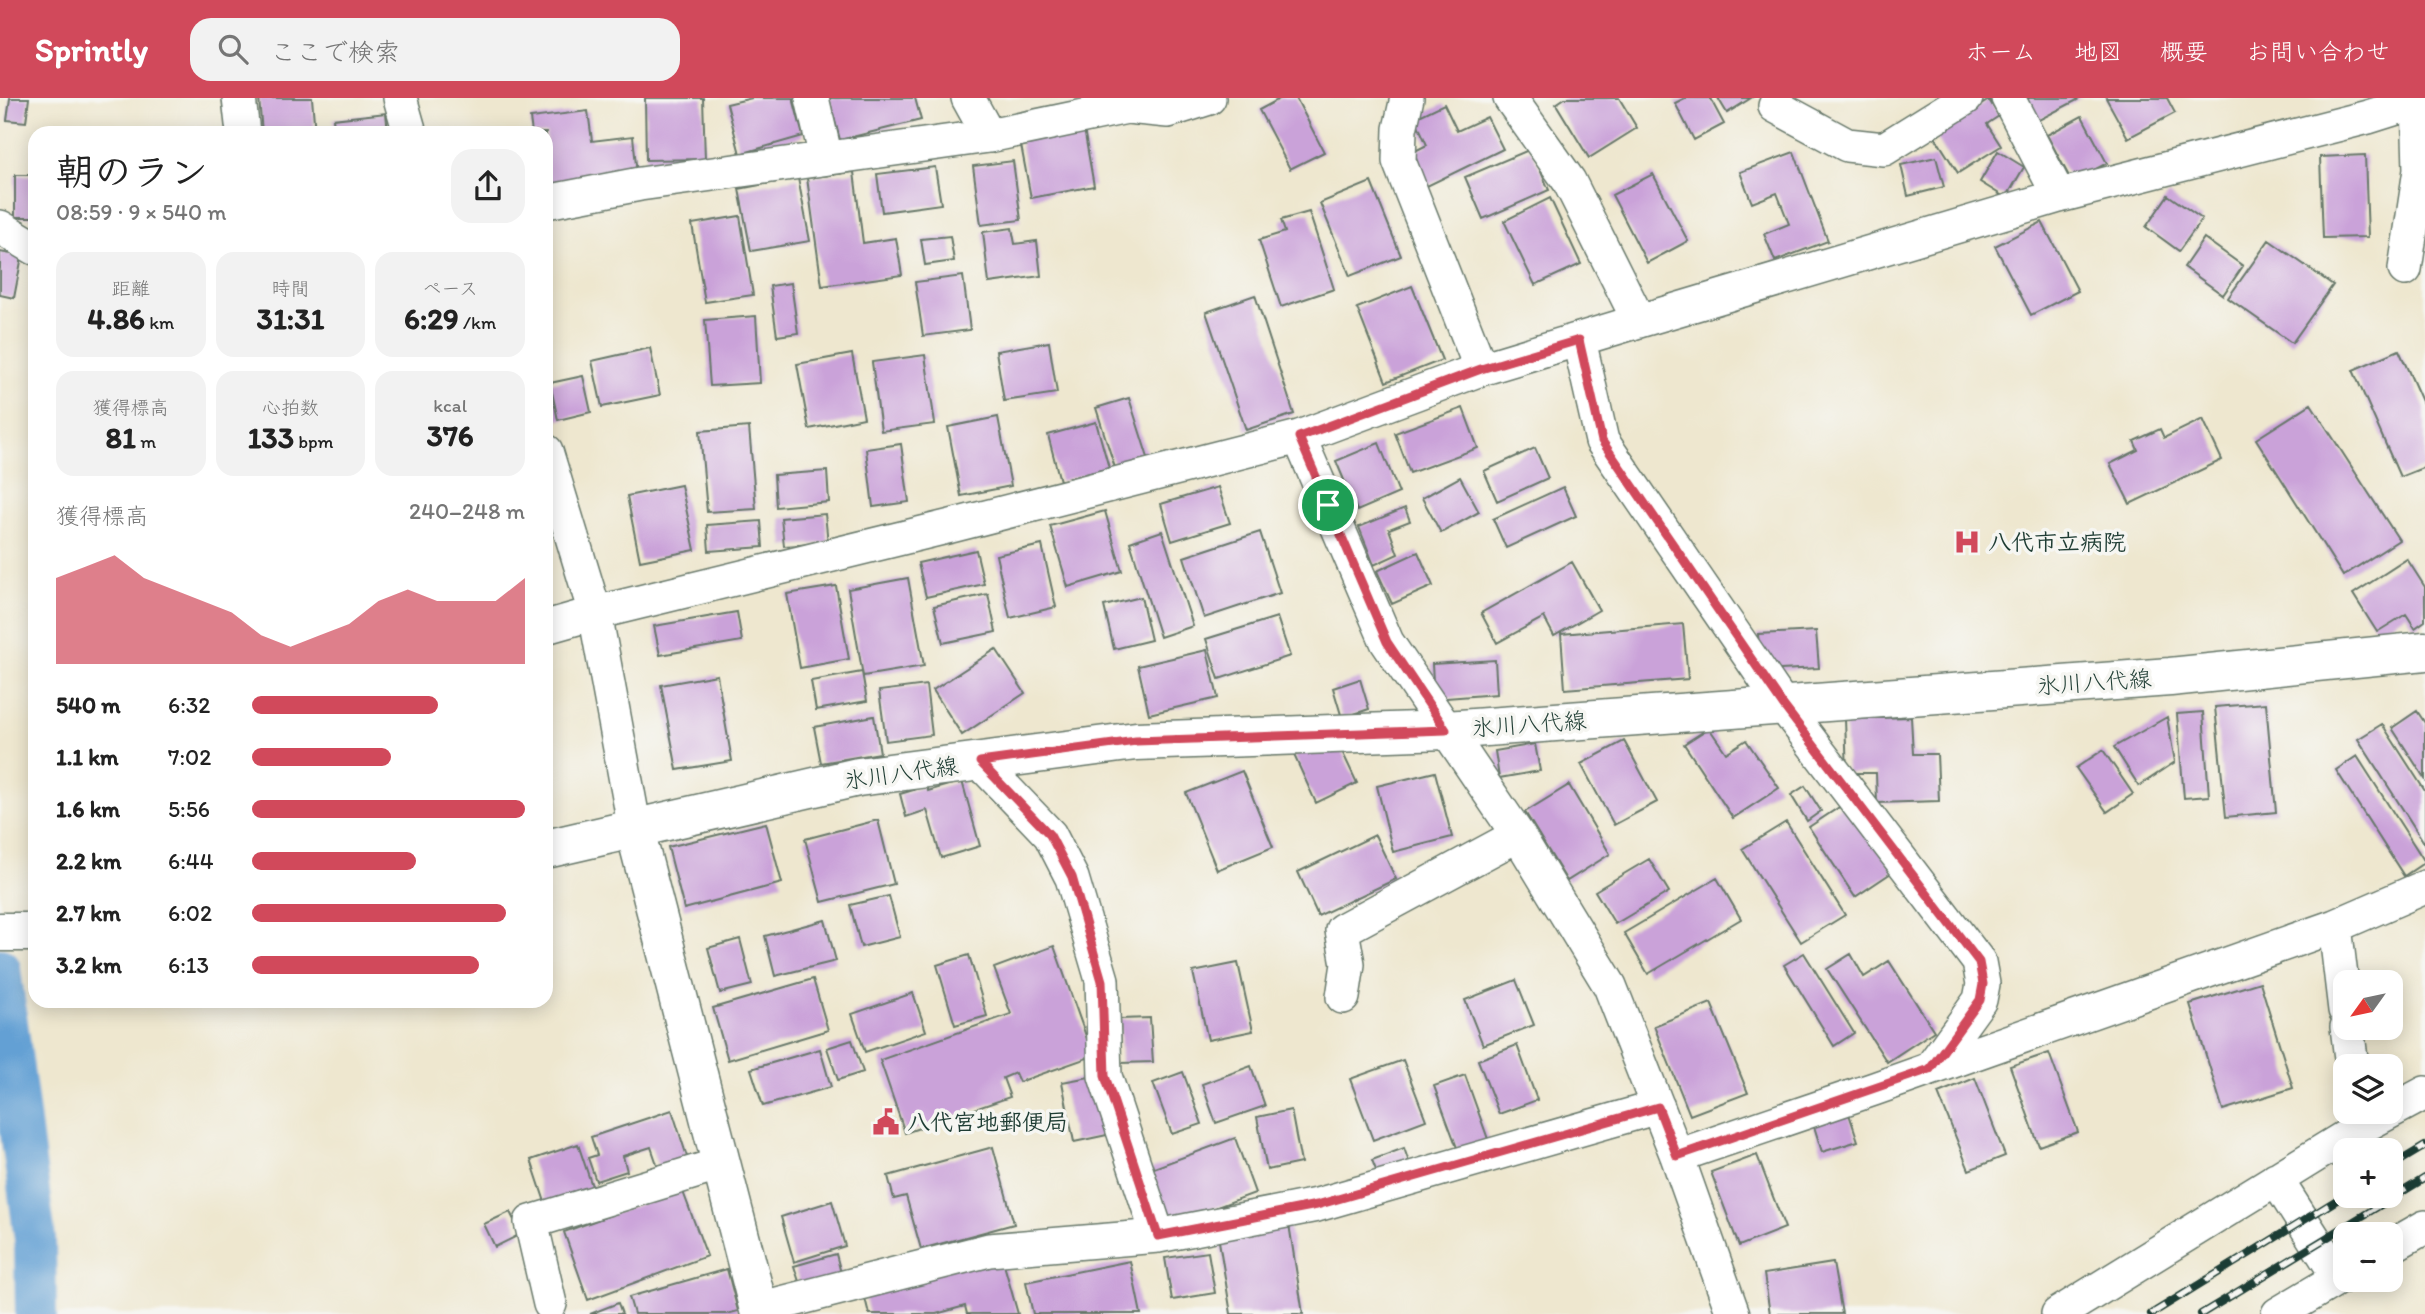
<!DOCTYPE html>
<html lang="ja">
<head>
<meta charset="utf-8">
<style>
  body { margin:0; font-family:Itim,"Klee One",sans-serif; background:#f2f2f2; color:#222; height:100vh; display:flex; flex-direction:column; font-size:26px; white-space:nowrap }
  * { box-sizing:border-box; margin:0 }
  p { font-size:23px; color:#767676 }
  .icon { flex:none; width:38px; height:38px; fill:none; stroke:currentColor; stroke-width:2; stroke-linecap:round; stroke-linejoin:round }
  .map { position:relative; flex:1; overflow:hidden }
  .drawer { position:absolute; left:28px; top:28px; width:525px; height:882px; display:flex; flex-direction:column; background:#fff; border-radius:21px; box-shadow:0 4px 18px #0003 }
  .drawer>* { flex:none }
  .needle { width:46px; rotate:237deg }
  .buttons { position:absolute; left:2333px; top:872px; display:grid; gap:14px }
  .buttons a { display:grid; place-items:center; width:70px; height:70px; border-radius:14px; background:#fff; box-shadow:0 4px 18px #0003; font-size:35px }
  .pin { position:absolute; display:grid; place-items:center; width:60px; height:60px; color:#fff; margin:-30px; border:4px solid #fff; border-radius:50%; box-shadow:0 2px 7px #0007 }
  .round { display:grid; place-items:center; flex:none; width:74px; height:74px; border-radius:21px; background:#f2f2f2 }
  .overview { display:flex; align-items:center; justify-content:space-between; height:119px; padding:0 28px }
  h1 { font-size:38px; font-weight:700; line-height:52px }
  .figures { display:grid; grid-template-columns:repeat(3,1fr); gap:10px; height:119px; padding:7px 28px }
  .figures div { display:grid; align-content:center; border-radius:18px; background:#f2f2f2; text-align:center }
  .figures b { font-size:30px; font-weight:700 }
  .figures small { font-size:19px; font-weight:400 }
  .figures p { font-size:19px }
  .chart { height:196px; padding:14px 28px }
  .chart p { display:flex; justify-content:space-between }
  .chart svg { width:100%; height:126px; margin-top:7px; fill:#d1495b; opacity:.7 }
  ul { padding:0 28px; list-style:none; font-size:23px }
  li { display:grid; grid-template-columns:112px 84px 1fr; align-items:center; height:52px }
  li i { height:18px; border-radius:9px; background:#d1495b }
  header { display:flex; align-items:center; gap:42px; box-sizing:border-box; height:98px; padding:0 35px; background:#d1495b; color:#fff }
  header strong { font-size:33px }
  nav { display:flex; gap:38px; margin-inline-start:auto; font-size:24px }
  .search { width:490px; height:63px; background:#f2f2f2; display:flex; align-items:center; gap:18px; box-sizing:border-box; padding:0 24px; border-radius:21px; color:#767676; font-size:26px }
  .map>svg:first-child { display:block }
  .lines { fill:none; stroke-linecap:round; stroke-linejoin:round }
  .canal { stroke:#64a0d4; stroke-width:42 }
  .building { fill:#caa2d9 }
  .street-casing { stroke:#67786a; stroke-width:36 }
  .secondary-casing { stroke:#67786a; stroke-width:41 }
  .street { stroke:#fff; stroke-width:33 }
  .secondary { stroke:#fff; stroke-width:38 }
  .rail-casing { stroke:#1f3d34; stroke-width:8 }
  .rail { stroke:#f6f6f2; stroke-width:5; stroke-dasharray:16; stroke-linecap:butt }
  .route-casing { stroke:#fff; stroke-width:14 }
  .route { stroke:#d1495b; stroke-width:9 }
  .labels { text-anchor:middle; stroke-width:7; stroke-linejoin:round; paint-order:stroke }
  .poi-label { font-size:23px; font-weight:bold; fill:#1f3d34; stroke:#f6f6f2; text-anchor:start }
  .street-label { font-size:23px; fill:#1f3d34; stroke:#f6f6f2 }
</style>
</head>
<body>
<header>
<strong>Sprintly</strong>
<div class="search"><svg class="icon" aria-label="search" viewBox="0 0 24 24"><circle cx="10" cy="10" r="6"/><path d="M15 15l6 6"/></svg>ここで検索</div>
<nav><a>ホーム</a><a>地図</a><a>概要</a><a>お問い合わせ</a></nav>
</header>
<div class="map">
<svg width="2425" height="1216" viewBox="0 0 2425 1216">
  <rect width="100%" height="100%" fill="#f6f6f2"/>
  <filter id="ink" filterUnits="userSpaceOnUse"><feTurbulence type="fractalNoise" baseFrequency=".0143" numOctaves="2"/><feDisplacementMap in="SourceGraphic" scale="14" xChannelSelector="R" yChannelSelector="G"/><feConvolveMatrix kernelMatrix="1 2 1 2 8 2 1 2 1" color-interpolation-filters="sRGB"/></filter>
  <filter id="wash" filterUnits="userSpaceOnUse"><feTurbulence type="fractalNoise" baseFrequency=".00686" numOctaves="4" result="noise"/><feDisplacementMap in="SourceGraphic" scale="28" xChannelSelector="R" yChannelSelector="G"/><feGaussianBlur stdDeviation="1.57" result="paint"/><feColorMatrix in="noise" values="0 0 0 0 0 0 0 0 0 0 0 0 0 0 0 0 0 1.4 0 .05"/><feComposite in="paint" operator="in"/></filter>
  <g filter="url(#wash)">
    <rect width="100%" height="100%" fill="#eee7cf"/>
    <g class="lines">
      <path class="canal" d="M 0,871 L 35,1141 L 36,1216"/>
    </g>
    <g id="blocks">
      <path class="building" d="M 10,0 L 29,0 L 26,24 L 7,22 Z
        M 259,0 L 312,0 L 315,35 L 262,35 Z
        M 645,0 L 703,0 L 705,61 L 646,62 Z
        M 752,0 L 793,0 L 803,38 L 740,56 L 727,6 Z
        M 829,0 L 915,0 L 921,22 L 840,42 Z
        M 1281,0 L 1296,0 L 1324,54 L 1290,71 L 1259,12 Z
        M 1565,0 L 1619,0 L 1637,30 L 1589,60 L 1556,6 Z
        M 1685,0 L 1710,0 L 1724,26 L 1694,42 L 1675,5 Z
        M 1718,0 L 1751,0 L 1727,15 Z
        M 2024,0 L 2081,0 L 2037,23 Z
        M 2106,0 L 2167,0 L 2175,15 L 2128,40 Z
        M 1989,2 L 1999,18 L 1987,26 L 2001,48 L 1958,75 L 1934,37 Z
        M 1444,6 L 1457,33 L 1487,19 L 1503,51 L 1423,90 L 1407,57 L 1427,47 L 1415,20 Z
        M 588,13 L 592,43 L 633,38 L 637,77 L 546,88 L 546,35 L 532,35 L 530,20 Z
        M 386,15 L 388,35 L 335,35 L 333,21 Z
        M 2082,18 L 2107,65 L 2072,84 L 2047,37 Z
        M 1084,31 L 1094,88 L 1031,100 L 1020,42 Z
        M 1531,51 L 1549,92 L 1483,121 L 1465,79 Z
        M 1998,53 L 2024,69 L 2006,100 L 1980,84 Z
        M 1794,54 L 1828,143 L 1775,163 L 1764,136 L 1789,126 L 1777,95 L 1752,105 L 1740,74 Z
        M 2365,57 L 2368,139 L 2323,140 L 2320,59 Z
        M 1936,59 L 1944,89 L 1908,98 L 1901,67 Z
        M 1013,63 L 1021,122 L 981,127 L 973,68 Z
        M 935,69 L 941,106 L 882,114 L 877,76 Z
        M 854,74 L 863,145 L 896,140 L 902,177 L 822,188 L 807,80 Z
        M 1653,76 L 1688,143 L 1647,165 L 1612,97 Z
        M 15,77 L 35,77 L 35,119 L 15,119 Z
        M 798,80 L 810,143 L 751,153 L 739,91 Z
        M 1371,84 L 1401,158 L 1350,178 L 1320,105 Z
        M 2168,97 L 2202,121 L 2179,153 L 2146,129 Z
        M 1550,100 L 1581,166 L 1535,187 L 1504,123 Z
        M 1309,114 L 1334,191 L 1281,209 L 1259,142 L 1285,134 L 1281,122 Z
        M 740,118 L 753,197 L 705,204 L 692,126 Z
        M 2042,124 L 2078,193 L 2031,217 L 1995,148 Z
        M 1012,130 L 1015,146 L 1037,143 L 1041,178 L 989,185 L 983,134 Z
        M 950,138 L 954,163 L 925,167 L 921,141 Z
        M 2204,140 L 2243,168 L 2223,197 L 2184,169 Z
        M 2269,142 L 2333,187 L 2292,245 L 2228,200 Z
        M 0,154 L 22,158 L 14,200 L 0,197 Z
        M 963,178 L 970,232 L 923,238 L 915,184 Z
        M 791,185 L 798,235 L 777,238 L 770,188 Z
        M 1412,188 L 1442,262 L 1386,284 L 1357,210 Z
        M 1255,197 L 1294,316 L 1246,332 L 1206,214 Z
        M 756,218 L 760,285 L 710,288 L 705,222 Z
        M 1049,244 L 1057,295 L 1004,303 L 996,253 Z
        M 650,250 L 660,297 L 602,309 L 592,263 Z
        M 2399,252 L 2425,310 L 2425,369 L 2400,379 L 2353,272 Z
        M 852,256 L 864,320 L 809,331 L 797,266 Z
        M 925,257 L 935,326 L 881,333 L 872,264 Z
        M 583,278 L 591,314 L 558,322 L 550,285 Z
        M 1129,300 L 1149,363 L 1116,373 L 1096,310 Z
        M 2311,306 L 2399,442 L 2343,478 L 2256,341 Z
        M 1463,310 L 1478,350 L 1410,375 L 1395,335 Z
        M 998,319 L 1011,388 L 961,398 L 948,329 Z
        M 2203,321 L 2222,362 L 2130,406 L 2110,366 L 2138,352 L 2134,343 L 2160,331 L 2164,340 Z
        M 1096,324 L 1109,370 L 1060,383 L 1048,337 Z
        M 749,329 L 756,411 L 707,414 L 700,333 Z
        M 1379,345 L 1399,395 L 1357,413 L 1336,363 Z
        M 901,346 L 909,404 L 873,409 L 866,351 Z
        M 1535,350 L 1548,380 L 1497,403 L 1484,373 Z
        M 827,373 L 829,404 L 776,409 L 774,377 Z
        M 1460,379 L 1479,414 L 1441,435 L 1422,400 Z
        M 681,387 L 695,452 L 640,463 L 627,398 Z
        M 1218,389 L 1230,425 L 1172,443 L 1161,406 Z
        M 1563,389 L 1576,418 L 1506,450 L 1493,421 Z
        M 1405,410 L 1410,423 L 1389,431 L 1398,456 L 1374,467 L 1359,429 Z
        M 1105,413 L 1122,473 L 1068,489 L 1050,428 Z
        M 825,416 L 828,445 L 784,448 L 781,420 Z
        M 761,423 L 763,449 L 709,453 L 707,427 Z
        M 1162,433 L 1193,528 L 1160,539 L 1130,444 Z
        M 1260,434 L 1280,495 L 1204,520 L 1184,459 Z
        M 1042,447 L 1056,509 L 1010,520 L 996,457 Z
        M 976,452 L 984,486 L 926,499 L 918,465 Z
        M 1418,454 L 1433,488 L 1392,506 L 1377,473 Z
        M 2407,461 L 2425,489 L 2425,523 L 2415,530 L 2406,516 L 2377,534 L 2353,496 Z
        M 1572,464 L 1599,512 L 1554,538 L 1544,519 L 1497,545 L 1481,515 Z
        M 908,480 L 924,568 L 863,578 L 848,491 Z
        M 836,488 L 849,561 L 800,570 L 787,496 Z
        M 988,496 L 996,534 L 943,545 L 934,508 Z
        M 1141,499 L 1151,542 L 1114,551 L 1104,508 Z
        M 737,514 L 742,543 L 660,557 L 654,528 Z
        M 1277,519 L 1290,558 L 1219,581 L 1206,541 Z
        M 1683,526 L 1688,581 L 1565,591 L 1561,536 Z
        M 1816,533 L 1819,570 L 1761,573 L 1758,536 Z
        M 996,551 L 1025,595 L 962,637 L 933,592 Z
        M 1207,552 L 1218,600 L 1149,616 L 1138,568 Z
        M 1495,562 L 1497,596 L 1434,601 L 1432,566 Z
        M 862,574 L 867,603 L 816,612 L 811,583 Z
        M 717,577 L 732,663 L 677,672 L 661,587 Z
        M 1360,581 L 1369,611 L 1342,620 L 1333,590 Z
        M 926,587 L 932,637 L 886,643 L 879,593 Z
        M 2266,605 L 2276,714 L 2226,719 L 2215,609 Z
        M 2417,613 L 2425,625 L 2425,681 L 2392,630 Z
        M 2203,614 L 2209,698 L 2184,700 L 2177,616 Z
        M 874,618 L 880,655 L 821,665 L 814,629 Z
        M 1911,619 L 1913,656 L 1937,656 L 1939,703 L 1877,705 L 1876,675 L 1847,675 L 1845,621 Z
        M 2167,619 L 2175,664 L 2139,688 L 2114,649 Z
        M 2382,626 L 2425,693 L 2425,746 L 2358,641 Z
        M 1709,630 L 1726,655 L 1746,642 L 1779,690 L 1733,720 L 1684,646 Z
        M 1624,643 L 1657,704 L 1614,727 L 1581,666 Z
        M 1535,646 L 1540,673 L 1499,680 L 1495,653 Z
        M 1340,649 L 1357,685 L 1316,705 L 1294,657 Z
        M 2103,652 L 2133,696 L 2107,714 L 2076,670 Z
        M 2357,658 L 2425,764 L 2404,778 L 2336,672 Z
        M 1242,673 L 1273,749 L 1217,772 L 1186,695 Z
        M 1435,674 L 1452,739 L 1393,754 L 1377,688 Z
        M 962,683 L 980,748 L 941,760 L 927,712 L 906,719 L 900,696 L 927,688 L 928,693 Z
        M 1569,687 L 1610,756 L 1567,783 L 1525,714 Z
        M 1805,688 L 1821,713 L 1807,723 L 1791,697 Z
        M 1847,704 L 1894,773 L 1855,799 L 1809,729 Z
        M 878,722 L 894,786 L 822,804 L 805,741 Z
        M 1786,724 L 1845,817 L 1801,844 L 1742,751 Z
        M 766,725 L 782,785 L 684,811 L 668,749 Z
        M 1375,737 L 1396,781 L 1318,818 L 1298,774 Z
        M 1649,761 L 1669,794 L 1615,826 L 1595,793 Z
        M 1717,780 L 1741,821 L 1648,876 L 1624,835 Z
        M 889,798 L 900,839 L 861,849 L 850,807 Z
        M 825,822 L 836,863 L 775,878 L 765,838 Z
        M 740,841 L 752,887 L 720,895 L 708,850 Z
        M 1054,848 L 1093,958 L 1019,984 L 1015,975 L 1003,980 L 1010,999 L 905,1035 L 880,962 L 1011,916 L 994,870 Z
        M 1804,855 L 1854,935 L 1834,948 L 1784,867 Z
        M 1851,856 L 1864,879 L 1889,863 L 1934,933 L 1887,964 L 1827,871 Z
        M 969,857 L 987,918 L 955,927 L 937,867 Z
        M 1238,865 L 1253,933 L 1208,942 L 1193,874 Z
        M 813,881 L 828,932 L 728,962 L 713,910 Z
        M 1516,882 L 1534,927 L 1483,947 L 1465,902 Z
        M 2260,884 L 2293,990 L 2223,1012 L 2190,906 Z
        M 913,895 L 926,933 L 865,954 L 852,916 Z
        M 1711,905 L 1748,995 L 1690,1017 L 1654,928 Z
        M 1150,920 L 1153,964 L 1121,965 L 1120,921 Z
        M 852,942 L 863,974 L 838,982 L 827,950 Z
        M 1517,947 L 1537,1002 L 1499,1016 L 1478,962 Z
        M 820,951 L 831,989 L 763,1008 L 751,971 Z
        M 2049,955 L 2078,1034 L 2039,1048 L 2010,968 Z
        M 1403,962 L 1426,1022 L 1373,1042 L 1350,981 Z
        M 1251,968 L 1265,1008 L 1216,1025 L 1202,986 Z
        M 1183,974 L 1202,1026 L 1172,1036 L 1153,985 Z
        M 1465,977 L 1489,1044 L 1459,1055 L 1434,988 Z
        M 1095,978 L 1107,1037 L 1074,1044 L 1062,984 Z
        M 1975,980 L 2005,1058 L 1969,1072 L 1938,995 Z
        M 1847,1010 L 1858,1043 L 1822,1054 L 1812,1022 Z
        M 672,1012 L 688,1062 L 659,1072 L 651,1049 L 623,1058 L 627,1073 L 596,1083 L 588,1060 L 597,1057 L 591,1039 Z
        M 1291,1012 L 1301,1065 L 1267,1072 L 1257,1019 Z
        M 1235,1040 L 1255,1095 L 1171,1126 L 1151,1071 Z
        M 578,1046 L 593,1091 L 546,1107 L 531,1062 Z
        M 993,1049 L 1014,1126 L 921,1151 L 906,1098 L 894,1101 L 888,1078 Z
        M 1404,1050 L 1411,1070 L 1380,1082 L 1372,1062 Z
        M 1757,1057 L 1785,1130 L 1739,1148 L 1711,1074 Z
        M 682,1091 L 707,1158 L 588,1202 L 564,1134 Z
        M 832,1103 L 845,1148 L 794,1164 L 781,1119 Z
        M 510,1114 L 521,1136 L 495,1149 L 484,1126 Z
        M 1289,1126 L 1303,1216 L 1231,1216 L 1218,1137 Z
        M 1208,1154 L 1215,1195 L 1172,1202 L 1165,1160 Z
        M 836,1156 L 844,1187 L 804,1199 L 794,1168 Z
        M 1001,1156 L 1018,1216 L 967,1216 L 965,1208 L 936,1216 L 869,1216 L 863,1192 Z
        M 1130,1163 L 1141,1216 L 1033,1216 L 1026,1184 Z
        M 1833,1165 L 1842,1216 L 1770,1216 L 1764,1176 Z
        M 727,1171 L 738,1213 L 727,1216 L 634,1216 L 629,1199 Z
        M 618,1205 L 622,1216 L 590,1216 Z"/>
    </g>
  </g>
  <g filter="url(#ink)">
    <use href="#blocks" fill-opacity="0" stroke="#67786a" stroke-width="2"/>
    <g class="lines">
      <g class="street-casing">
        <path id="street" d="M 239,0 L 243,35
          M 400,0 L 410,35
          M 812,0 L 826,60
          M 968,0 L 989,38
          M 1407,0 L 1400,31 L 1399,63 L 1481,271
          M 1510,0 L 1569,83 L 1639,223
          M 2008,0 L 2059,98
          M 1775,8 L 1847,47 L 1884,51 L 1966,0
          M 546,104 L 640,86 L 989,38 L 1127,9 L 1168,13 L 1209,0
          M 0,129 L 35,150
          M 2405,171 L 2420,72 L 2418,1
          M 1579,242 L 1602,343 L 1783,607 L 1979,864 L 1983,886 L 1980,902 L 1930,971
          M 1299,339 L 1387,544 L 1518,737 L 1610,888 L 1677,1058 L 1733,1216
          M 546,353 L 595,515 L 635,732
          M 546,529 L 595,515 L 951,428 L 1299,339 L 1481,271 L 1639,223 L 2059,98 L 2368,19 L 2425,1
          M 980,664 L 1050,737 L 1072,780 L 1102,882 L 1105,978 L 1158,1138
          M 2335,828 L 2345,912
          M 1343,899 L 1348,866 L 1342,832 L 1518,737
          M 2347,929 L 2352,968
          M 1677,1058 L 1874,991 L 2335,828 L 2425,789
          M 2276,1081 L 2339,1180
          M 2390,1149 L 2425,1129
          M 550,1206 L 531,1124 L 721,1066
          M 758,1211 L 989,1152 L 1158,1138 L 1317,1107 L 1658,1009
          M 2058,1216 L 2360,1030 L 2425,995
          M 2278,1216 L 2345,1176"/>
      </g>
      <g class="secondary-casing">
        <path id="secondary" d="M 635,732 L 760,1216
          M 546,751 L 858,679 L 1136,643 L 1446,632 L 2170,579 L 2425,553
          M 0,834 L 35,834"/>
      </g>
      <use href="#street" class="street"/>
      <use href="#secondary" class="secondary"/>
      <g class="rail-casing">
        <path id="rail" d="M 2390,1069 L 2425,1048
          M 2151,1216 L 2345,1097
          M 2201,1216 L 2425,1080"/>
      </g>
      <use href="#rail" class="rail"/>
    </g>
  </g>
  <g class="lines" filter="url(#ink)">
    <g class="route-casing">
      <path id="route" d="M 1579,242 L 1602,343 L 1783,607 L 1979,864 L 1983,886 L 1980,902 L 1930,971 L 1677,1058 L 1658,1009 L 1317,1107 L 1158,1138 L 1105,978 L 1102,883 L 1072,779 L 1050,737 L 980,664 L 1136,643 L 1446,632 L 1387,544 L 1299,339 L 1481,271 Z"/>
    </g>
    <use href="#route" class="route"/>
  </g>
  <defs>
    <g id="hospital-bare" transform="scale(2.1)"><path d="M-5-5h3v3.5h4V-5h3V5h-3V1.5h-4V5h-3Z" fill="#d1495b" stroke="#f6f6f2" stroke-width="2.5" paint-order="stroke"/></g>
    <g id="civic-bare" transform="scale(2.1)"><path d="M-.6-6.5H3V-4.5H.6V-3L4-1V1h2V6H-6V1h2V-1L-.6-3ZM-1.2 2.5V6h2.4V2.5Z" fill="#d1495b" stroke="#f6f6f2" stroke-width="2.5" paint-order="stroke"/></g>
  </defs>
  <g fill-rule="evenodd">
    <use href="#hospital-bare" x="1967" y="444"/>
    <use href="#civic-bare" x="886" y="1024"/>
  </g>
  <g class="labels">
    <g class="poi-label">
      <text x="1988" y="452">八代市立病院</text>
      <text x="907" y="1032">八代宮地郵便局</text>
    </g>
    <g class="street-label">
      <text transform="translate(2094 584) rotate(-4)" y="8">氷川八代線</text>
      <text transform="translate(1529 626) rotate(-4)" y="8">氷川八代線</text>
      <text transform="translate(901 675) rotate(-8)" y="8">氷川八代線</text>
    </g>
  </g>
</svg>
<div class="buttons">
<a><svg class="needle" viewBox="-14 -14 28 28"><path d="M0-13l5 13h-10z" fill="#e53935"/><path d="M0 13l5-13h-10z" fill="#767676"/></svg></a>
<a><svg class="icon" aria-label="layers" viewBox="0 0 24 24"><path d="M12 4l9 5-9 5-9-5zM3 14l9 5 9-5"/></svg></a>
<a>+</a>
<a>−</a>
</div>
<div class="pin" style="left:1328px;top:407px;background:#1e9e55"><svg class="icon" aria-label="arrive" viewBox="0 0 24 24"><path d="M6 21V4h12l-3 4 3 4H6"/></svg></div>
<section class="drawer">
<div class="overview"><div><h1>朝のラン</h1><p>08:59 · 9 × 540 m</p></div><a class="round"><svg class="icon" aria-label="share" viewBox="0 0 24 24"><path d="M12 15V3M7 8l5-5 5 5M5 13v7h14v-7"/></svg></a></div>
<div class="figures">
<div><p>距離</p><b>4.86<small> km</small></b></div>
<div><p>時間</p><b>31:31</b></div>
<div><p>ペース</p><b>6:29<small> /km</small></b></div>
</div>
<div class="figures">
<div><p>獲得標高</p><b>81<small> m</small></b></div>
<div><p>心拍数</p><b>133<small> bpm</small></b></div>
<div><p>kcal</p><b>376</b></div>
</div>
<div class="chart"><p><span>獲得標高</span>240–248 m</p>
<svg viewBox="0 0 160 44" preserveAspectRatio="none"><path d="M0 44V14L10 10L20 6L30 14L40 18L50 22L60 26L70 34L80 38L90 34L100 30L110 22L120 18L130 22L140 22L150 22L160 14V44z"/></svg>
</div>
<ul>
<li><b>540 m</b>6:32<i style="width:68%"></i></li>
<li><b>1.1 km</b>7:02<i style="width:51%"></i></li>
<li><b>1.6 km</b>5:56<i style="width:100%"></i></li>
<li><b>2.2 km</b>6:44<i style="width:60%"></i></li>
<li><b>2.7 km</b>6:02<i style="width:93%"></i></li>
<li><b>3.2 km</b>6:13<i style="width:83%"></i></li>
</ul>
</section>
</div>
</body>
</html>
